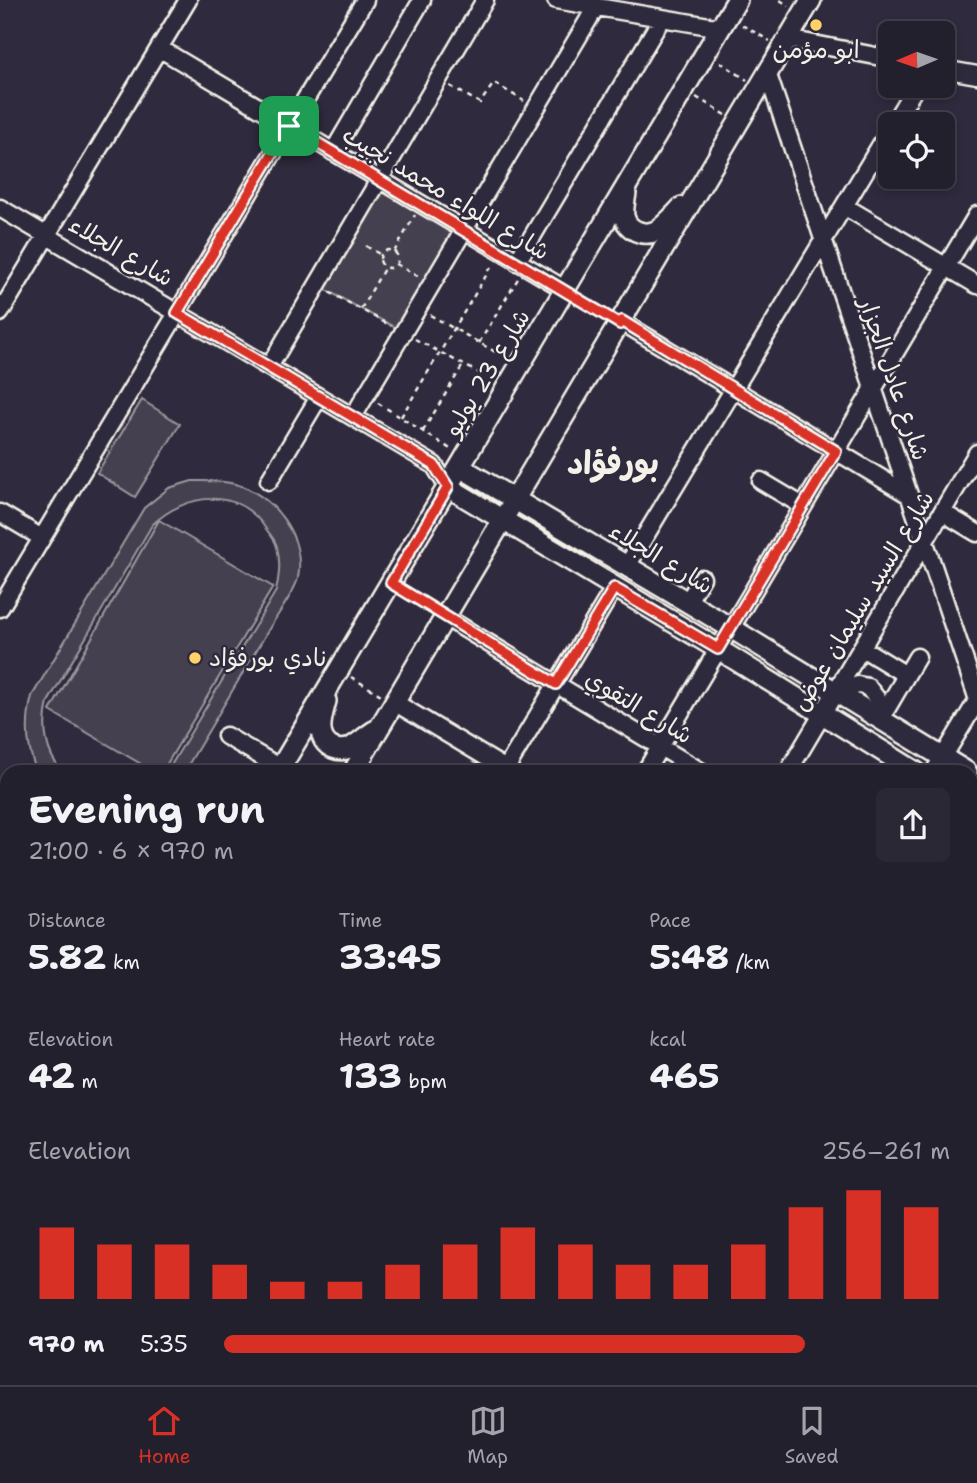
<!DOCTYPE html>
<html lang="en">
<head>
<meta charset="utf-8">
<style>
  body { margin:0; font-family:"Shantell Sans","Playpen Sans Arabic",sans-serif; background:#2b2836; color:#f1f3f6; height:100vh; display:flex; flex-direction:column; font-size:26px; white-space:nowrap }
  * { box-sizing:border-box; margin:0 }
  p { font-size:23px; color:#a3a3aa }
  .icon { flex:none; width:38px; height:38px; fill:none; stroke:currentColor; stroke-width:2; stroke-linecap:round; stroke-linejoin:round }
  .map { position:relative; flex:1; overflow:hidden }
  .sheet { position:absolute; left:0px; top:765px; width:978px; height:621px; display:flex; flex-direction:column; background:#23202e; border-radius:21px 21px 0 0; box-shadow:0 4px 10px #0003,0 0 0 2px #403e4a }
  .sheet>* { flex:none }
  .needle { width:46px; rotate:268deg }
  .tools { position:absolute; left:878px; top:21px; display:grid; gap:14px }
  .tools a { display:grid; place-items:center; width:77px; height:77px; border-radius:10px; background:#23202e; box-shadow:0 4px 10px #0003,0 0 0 2px #403e4a; font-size:35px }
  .pin { position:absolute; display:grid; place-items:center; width:60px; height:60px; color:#fff; margin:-30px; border-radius:14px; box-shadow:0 4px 10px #0006 }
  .round { display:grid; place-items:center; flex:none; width:74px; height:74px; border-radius:10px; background:#2b2836 }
  .headline { display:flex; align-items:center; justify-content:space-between; height:119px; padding:0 28px }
  h1 { font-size:38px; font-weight:700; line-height:52px }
  .stats { display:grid; grid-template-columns:repeat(3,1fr); gap:10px; height:119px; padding:7px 28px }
  .stats div { display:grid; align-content:center }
  .stats b { font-size:35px; font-weight:700 }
  .stats small { font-size:19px; font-weight:400 }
  .stats p { font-size:19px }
  .chart { height:196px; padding:14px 28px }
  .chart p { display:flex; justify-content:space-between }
  .chart svg { width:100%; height:126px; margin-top:7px; stroke:#d93025; stroke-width:6 }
  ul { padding:0 28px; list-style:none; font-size:23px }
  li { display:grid; grid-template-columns:112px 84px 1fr; align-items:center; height:52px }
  li i { height:18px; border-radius:9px; background:#d93025 }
  .dock { display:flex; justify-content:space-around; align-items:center; height:98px; border-top:2px solid #403e4a; background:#23202e; font-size:19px; color:#a3a3aa }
  .dock a { display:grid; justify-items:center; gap:4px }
  .dock .active { color:#d93025 }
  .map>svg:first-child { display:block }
  .built { fill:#3b3647 }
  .green { fill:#454050; stroke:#9c989c; stroke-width:2 }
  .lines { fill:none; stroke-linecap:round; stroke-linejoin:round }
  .minor-casing { stroke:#f4f1e8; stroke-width:21 }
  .major-casing { stroke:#f4f1e8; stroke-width:24 }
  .path { stroke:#f4f1e8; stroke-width:2.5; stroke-dasharray:5 5; stroke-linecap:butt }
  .minor { stroke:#2f2a3d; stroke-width:16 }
  .major { stroke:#2f2a3d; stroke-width:19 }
  .route-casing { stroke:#fff; stroke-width:14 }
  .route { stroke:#d93025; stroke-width:9 }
  .poi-dot { fill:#ffd166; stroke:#2f2a3d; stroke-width:2.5 }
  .labels { text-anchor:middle; stroke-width:5; stroke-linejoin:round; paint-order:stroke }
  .poi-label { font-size:24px; fill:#f4f1e8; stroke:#2f2a3d }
  .street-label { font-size:24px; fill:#f4f1e8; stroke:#2f2a3d }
  .district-label { font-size:32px; font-weight:bold; fill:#f4f1e8; stroke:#2f2a3d }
</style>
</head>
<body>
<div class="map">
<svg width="977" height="1385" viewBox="0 0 977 1385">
  <rect width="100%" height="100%" fill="#2f2a3d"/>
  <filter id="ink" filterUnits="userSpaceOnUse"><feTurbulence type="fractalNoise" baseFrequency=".0143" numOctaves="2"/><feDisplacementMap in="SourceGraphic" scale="14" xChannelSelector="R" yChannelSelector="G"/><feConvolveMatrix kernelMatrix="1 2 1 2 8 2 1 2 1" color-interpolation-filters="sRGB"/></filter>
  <g filter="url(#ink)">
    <path class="built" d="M 971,1108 L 977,1111 L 977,1385 L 578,1385 L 582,1379 L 971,1379 Z"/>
    <path class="green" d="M 379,180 L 464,230 L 403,332 L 317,285 Z
      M 142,400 L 180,424 L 135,497 L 97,473 Z
      M 192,481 C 207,481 221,480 235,484 C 273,494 306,537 298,578 C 295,592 277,615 269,629 C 241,676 213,724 184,772 L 167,772 L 276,591 C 279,576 281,563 277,547 C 276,541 270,534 266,529 C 238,486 185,493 152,525 L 48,702 C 42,726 45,754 63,772 L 37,772 C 26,747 25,723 32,696 L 144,508 L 169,488 Z
      M 159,520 L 273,587 L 162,772 L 155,772 L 50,711 Z"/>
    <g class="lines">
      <g class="minor-casing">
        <path id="minor" d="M 556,0 L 721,28
          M 788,39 L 891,59
          M 159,48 L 566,290
          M 943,69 L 977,75
          M 768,75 L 977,697
          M 893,124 L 916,86
          M 333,152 L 422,0
          M 844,206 L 977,285
          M 0,208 L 434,465 L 448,487
          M 517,262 L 662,18
          M 0,313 L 188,0
          M 622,322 L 909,495
          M 269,367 L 485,0
          M 353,417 L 596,7
          M 269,481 L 319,397
          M 761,481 L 803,506
          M 942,512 L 977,533
          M 0,513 L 42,538
          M 627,566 L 891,128
          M 687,603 L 702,578
          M 0,608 L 365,0
          M 445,617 L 702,772
          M 862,648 L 906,675
          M 835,693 L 858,685 L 868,687 L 877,699 L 880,720
          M 394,702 L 511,772
          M 880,720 L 917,657
          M 226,736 L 281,768
          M 504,772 L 614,588
          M 645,772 L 977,215
          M 788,772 L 977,453
          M 934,772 L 977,701
          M 0,796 L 7,800
          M 971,848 L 977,847
          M 0,919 L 7,923
          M 971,941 L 977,944
          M 0,956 L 7,960
          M 971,1095 L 977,1099
          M 971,1156 L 974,1151
          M 0,1228 L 7,1217
          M 0,1367 L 7,1355
          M 505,1379 L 515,1385
          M 704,1379 L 714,1385
          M 774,1379 L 784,1385
          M 139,1385 L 142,1379
          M 280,1385 L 284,1379
          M 422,1385 L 426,1379
          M 566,1385 L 570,1379
          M 629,1385 L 633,1379
          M 657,1385 L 661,1379
          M 677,1385 L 681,1379"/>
      </g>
      <g class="major-casing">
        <path id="major" d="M 626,193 C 625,200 623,209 624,216 C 627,230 643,237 656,231 C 666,225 674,215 682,207
          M 460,467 L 731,628 L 967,772
          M 448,487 L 718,649 L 916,772
          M 326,701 C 322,716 314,739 333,748 C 338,750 345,750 350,748 C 358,744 366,736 374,731
          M 278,772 L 737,0
          M 353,772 L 811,0
          M 971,805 L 977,809
          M 0,1057 L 7,1055
          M 0,1085 L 7,1084"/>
      </g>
      <path class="path" d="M 780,0 L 789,6
        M 742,25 L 770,41
        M 720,62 L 747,80
        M 450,86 L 480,103 L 494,83 L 524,101
        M 696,97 L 726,115
        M 366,246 L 381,255
        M380 259a9 9 0 1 1 18 0a9 9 0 1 1-18 0Z
        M 394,252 L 415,215
        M 396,264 L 421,278
        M 329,292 L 391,326
        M 579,298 L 605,315
        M 361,309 L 385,267
        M 430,315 L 499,354
        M 415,339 L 483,375
        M 479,343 L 519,277
        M 378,403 L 452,450
        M 401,417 L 493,264
        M 423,431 L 463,365
        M 402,591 L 432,609
        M 351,677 L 381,695
        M 971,1005 L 977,1003
        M 971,1062 L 977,1052
        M 817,1379 L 822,1385
        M 929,1379 L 940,1385"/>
      <use href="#minor" class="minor"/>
      <use href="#major" class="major"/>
    </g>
  </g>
  <g class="lines" filter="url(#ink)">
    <g class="route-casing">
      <path id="route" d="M 289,126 L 620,324 L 622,321 L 836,451 L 718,649 L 614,588 L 556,684 L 391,583 L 448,487 L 434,465 L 177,313 Z"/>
    </g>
    <use href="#route" class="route"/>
  </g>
  <g class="poi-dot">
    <circle cx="816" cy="25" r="7"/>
    <circle cx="195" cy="658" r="7"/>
  </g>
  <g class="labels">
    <g class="poi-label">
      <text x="816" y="58">ابو مؤمن</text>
      <text x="209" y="666" text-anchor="start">نادي بورفؤاد</text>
    </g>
    <g class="street-label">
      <text transform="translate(446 193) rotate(31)" y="8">شارع اللواء محمد نجيب</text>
      <text transform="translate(121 251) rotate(30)" y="8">شارع الجلاء</text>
      <text transform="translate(487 373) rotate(-59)" y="8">شارع 23 يوليو</text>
      <text transform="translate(894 379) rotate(71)" y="8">شارع عادل الجزار</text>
      <text transform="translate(661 558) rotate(31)" y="8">شارع الجلاء</text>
      <text transform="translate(863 601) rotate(-59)" y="8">شارع السيد سليمان عوض</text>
      <text transform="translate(639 707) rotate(31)" y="8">شارع التقوي</text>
    </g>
    <g class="district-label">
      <text x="613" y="474">بورفؤاد</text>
    </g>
  </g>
</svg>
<div class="tools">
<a><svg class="needle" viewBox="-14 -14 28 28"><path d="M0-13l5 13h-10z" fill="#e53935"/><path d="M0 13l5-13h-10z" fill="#a3a3aa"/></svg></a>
<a><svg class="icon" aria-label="locate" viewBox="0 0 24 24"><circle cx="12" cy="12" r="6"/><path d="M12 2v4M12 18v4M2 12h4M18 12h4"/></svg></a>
</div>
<div class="pin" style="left:289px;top:126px;background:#1e9e55"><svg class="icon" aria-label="arrive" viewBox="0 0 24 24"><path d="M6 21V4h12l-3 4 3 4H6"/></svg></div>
<section class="sheet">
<div class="headline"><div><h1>Evening run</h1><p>21:00 · 6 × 970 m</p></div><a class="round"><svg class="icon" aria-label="share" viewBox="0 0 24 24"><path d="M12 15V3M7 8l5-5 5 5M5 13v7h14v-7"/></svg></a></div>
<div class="stats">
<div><p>Distance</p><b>5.82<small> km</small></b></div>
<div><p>Time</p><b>33:45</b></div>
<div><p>Pace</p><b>5:48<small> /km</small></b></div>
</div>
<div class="stats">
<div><p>Elevation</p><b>42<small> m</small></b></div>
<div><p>Heart rate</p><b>133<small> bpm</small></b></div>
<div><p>kcal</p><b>465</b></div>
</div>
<div class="chart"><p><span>Elevation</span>256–261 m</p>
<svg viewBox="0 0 160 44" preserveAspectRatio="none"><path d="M5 44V19M15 44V25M25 44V25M35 44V32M45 44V38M55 44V38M65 44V32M75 44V25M85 44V19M95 44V25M105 44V32M115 44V32M125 44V25M135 44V12M145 44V6M155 44V12"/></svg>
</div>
<ul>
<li><b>970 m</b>5:35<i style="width:80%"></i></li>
</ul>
</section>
</div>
<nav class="dock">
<a class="active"><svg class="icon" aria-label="home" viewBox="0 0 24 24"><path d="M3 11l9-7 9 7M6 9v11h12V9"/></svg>Home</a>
<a><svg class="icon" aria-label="map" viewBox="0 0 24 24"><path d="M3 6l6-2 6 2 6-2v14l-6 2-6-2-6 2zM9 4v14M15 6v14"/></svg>Map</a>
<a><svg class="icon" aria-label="saved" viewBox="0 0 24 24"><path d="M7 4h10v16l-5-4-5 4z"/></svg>Saved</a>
</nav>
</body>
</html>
